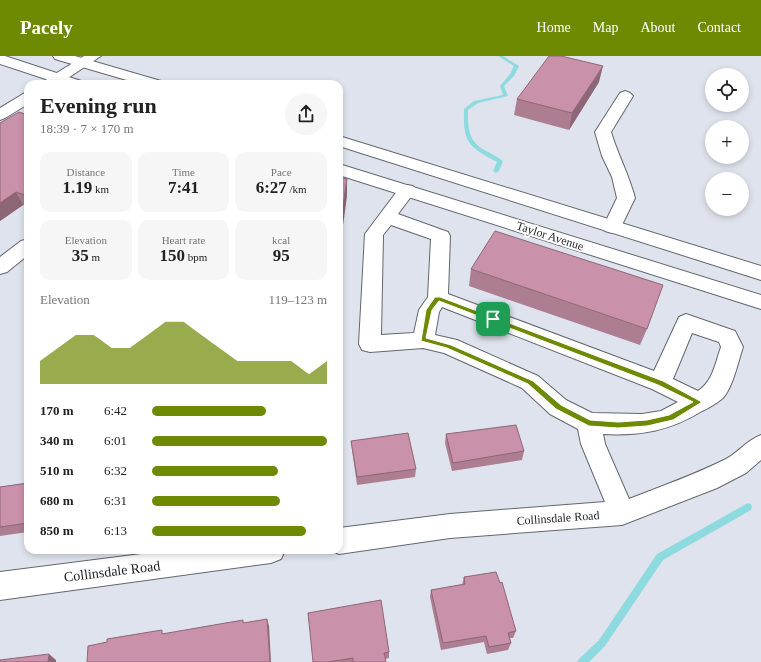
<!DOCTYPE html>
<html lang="en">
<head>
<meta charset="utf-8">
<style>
  body { margin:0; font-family:Georgia,serif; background:#f6f6f6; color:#222; height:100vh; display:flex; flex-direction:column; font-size:15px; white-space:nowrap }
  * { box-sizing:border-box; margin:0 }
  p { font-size:13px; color:#767676 }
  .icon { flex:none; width:22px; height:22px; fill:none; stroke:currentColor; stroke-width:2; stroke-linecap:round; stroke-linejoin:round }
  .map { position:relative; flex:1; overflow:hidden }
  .details { position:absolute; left:24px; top:24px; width:319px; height:474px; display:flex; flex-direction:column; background:#fff; border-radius:12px; box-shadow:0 2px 6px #0003 }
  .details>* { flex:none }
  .fabs { position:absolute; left:705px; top:12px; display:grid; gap:8px }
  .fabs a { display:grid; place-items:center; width:44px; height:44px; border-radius:50%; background:#fff; box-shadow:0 2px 6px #0003; font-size:20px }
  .pin { position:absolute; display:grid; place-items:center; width:34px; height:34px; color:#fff; margin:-17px; border-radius:8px; box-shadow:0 2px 6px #0006 }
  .round { display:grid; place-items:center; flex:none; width:42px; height:42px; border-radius:21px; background:#f6f6f6 }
  .summary { display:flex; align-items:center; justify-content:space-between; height:68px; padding:0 16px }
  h1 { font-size:22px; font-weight:700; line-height:30px }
  .stats { display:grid; grid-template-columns:repeat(3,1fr); gap:6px; height:68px; padding:4px 16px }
  .stats div { display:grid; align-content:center; border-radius:10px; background:#f6f6f6; text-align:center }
  .stats b { font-size:17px; font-weight:700 }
  .stats small { font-size:11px; font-weight:400 }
  .stats p { font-size:11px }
  .chart { height:112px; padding:8px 16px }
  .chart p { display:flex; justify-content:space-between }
  .chart svg { width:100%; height:72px; margin-top:4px; fill:#6e8a03; opacity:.7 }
  ul { padding:0 16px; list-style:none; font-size:13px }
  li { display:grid; grid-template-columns:64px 48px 1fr; align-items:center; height:30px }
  li i { height:10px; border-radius:5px; background:#6e8a03 }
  header { display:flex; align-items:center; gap:24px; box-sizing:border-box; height:56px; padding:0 20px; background:#6e8a03; color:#fff }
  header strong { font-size:19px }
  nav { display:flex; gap:22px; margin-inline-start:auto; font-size:14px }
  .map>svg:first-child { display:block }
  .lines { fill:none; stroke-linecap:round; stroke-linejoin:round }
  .stream { fill:#8edbdf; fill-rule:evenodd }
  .minor-casing { stroke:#62676f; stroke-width:2 }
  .major-casing { stroke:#62676f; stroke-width:2 }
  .minor { fill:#fff; fill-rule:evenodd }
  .major { fill:#fff; fill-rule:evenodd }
  .wall { fill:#ad7d92 }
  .shaded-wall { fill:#8d6677 }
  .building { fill:#c991aa; stroke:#8d6677 }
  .route { fill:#6e8a03; stroke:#fff; fill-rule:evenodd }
  .labels { text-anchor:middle; stroke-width:4; stroke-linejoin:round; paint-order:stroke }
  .street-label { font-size:12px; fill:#1d1f22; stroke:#fff }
  .near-street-label { font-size:14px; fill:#1d1f22; stroke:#fff }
</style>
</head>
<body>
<header>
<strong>Pacely</strong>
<nav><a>Home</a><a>Map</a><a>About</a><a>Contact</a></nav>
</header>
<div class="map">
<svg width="761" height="606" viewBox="0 0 761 606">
  <rect width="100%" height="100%" fill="#dee3ed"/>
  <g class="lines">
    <path class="stream" d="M 498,0 L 503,0 L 519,10 L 514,20 L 504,30 L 508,40 L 478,47 L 468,54 C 468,73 468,85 486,95 C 492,98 498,101 503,105 L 499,115 L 496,117 L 493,115 L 497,106 C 468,90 463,87 464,53 L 474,45 L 503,39 L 500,30 L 510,18 L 514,10 Z
      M 748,447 L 751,448 L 752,451 L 751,454 L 663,504 L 605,590 L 589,606 L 577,606 L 579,603 L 599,584 L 657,498 Z"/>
    <g class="minor-casing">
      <path id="minor" d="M 84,0 L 101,0 L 59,28 L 42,28 L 44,25 Z
        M 625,35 L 630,37 L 633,40 L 611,76 C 618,99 629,119 635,142 L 619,175 L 612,177 L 605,175 L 603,171 L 617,142 L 612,121 L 602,100 L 595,76 L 620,37 Z
        M 28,36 L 28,48 L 5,62 L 0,64 L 0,52 L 23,38 Z
        M 407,129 L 413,130 L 416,134 L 398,158 L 448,176 L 450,180 L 448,238 L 654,315 L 679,261 L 686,258 L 735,275 L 743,291 C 738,306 733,331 723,342 C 717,347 709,352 702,355 C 670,375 640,380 603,378 L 605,388 L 629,443 C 662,430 694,419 726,403 C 739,396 747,384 761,379 L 761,404 L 746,417 L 717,432 L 622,469 L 450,482 L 339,498 L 330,494 L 339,494 L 339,472 L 450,458 L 605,446 L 581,388 L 578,373 L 550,358 L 522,332 L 444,297 L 423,292 L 370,296 L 362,294 L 359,288 L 365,178 L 401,130 ZM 391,169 L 431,183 L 428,241 L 419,254 L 414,277 L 381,279 L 383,179 ZM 442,251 L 652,333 L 678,346 L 661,355 L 642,358 L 592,357 L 566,344 L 538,320 L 457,284 L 435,279 L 439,256 ZM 692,277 L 719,286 L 721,291 C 715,308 713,325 698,335 L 673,323 Z
        M 28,183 L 28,199 L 7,216 L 0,218 L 0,201 L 21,185 Z
        M 173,494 L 285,494 L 281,503 L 271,507 L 0,544 L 0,516 Z"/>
    </g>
    <g class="major-casing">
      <path id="major" d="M 0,0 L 5,0 L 81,25 L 83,28 L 61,28 L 0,8 Z
        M 53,0 L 75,0 L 161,25 L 163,28 L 140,28 L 55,3 Z
        M 339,80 L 761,210 L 761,224 L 339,90 Z
        M 339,108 L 761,239 L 761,253 L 339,119 Z"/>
    </g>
    <use href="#minor" class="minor"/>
    <use href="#major" class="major"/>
  </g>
  <path class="wall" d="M 599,26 L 569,74 L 514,59 L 517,43 Z
    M 28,59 L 28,151 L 23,149 L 0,165 L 0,67 Z
    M 471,213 L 647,273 L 640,289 L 469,230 Z
    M 446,378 L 524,395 L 522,404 L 452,415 L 445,387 Z
    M 351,385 L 416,413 L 415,421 L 357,429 L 352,393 Z
    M 28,427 L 28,476 L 0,480 L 0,431 Z
    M 464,521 L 500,527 L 516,575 L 513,582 L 510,582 L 511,587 L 508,594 L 487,598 L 484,586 L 441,594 L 430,541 L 431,534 L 462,529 Z
    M 389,596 L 389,602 L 385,603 L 386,606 L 313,606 Z"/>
  <path class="shaded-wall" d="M 603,10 L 599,26 L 569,74 L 572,57 Z
    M 347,123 L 347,140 L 339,199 L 339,176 Z
    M 16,136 L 23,149 L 0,165 L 0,147 Z
    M 267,563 L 269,570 L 271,606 L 270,606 Z
    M 49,598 L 56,604 L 56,606 L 48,606 Z"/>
  <path class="building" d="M 549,0 L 561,0 L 603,10 L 572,57 L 517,43 Z
    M 19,56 L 28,59 L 28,140 L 16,136 L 0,147 L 0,67 Z
    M 339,121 L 347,123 L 339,176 Z
    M 495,175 L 663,229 L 647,273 L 471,213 Z
    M 516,369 L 524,395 L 453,407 L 446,378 Z
    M 408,377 L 416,413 L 357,421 L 351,385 Z
    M 28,427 L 28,467 L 0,471 L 0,431 Z
    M 496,516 L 500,527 L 502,526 L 516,575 L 508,577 L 511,587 L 489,591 L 486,580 L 443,587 L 431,534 L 465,528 L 464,521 Z
    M 381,544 L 389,596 L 384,597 L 386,606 L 353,606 L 353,602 L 328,606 L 313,606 L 308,557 Z
    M 267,563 L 270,606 L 87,606 L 88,590 L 107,586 L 107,583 L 162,574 L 162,578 L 243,564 L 243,567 Z
    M 49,598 L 48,606 L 0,606 L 0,604 Z"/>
  <path class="route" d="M 435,241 L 440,241 L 663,325 L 702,346 L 673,364 L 647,370 L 618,372 L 589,370 L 556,353 L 528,328 L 447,292 L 421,285 L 426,254 ZM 439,245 L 658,329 L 693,346 L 669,359 L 647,364 L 618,366 L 590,364 L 561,349 L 533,325 L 451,289 L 426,282 L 432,254 Z"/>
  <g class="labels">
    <g class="street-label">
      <text transform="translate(550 180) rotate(18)" y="4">Taylor Avenue</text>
      <text transform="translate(558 462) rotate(-4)" y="4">Collinsdale Road</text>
    </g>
    <g class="near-street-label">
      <text transform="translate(112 515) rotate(-7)" y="5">Collinsdale Road</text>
    </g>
  </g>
</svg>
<div class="fabs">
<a><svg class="icon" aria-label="locate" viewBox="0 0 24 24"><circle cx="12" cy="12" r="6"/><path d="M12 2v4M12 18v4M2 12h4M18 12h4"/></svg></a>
<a>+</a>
<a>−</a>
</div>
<div class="pin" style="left:493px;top:263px;background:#1e9e55"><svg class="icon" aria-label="arrive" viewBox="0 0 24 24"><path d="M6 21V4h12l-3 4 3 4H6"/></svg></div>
<section class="details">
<div class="summary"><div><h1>Evening run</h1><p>18:39 · 7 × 170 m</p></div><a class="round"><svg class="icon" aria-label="share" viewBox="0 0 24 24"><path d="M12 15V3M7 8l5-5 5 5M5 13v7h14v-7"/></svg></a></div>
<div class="stats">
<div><p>Distance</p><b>1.19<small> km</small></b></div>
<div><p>Time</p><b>7:41</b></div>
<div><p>Pace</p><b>6:27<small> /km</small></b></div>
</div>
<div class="stats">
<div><p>Elevation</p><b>35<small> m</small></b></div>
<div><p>Heart rate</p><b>150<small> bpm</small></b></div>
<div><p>kcal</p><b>95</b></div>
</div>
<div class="chart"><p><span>Elevation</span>119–123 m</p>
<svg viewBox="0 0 160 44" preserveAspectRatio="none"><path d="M0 44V30L10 22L20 14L30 14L40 22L50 22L60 14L70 6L80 6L90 14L100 22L110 30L120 30L130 30L140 30L150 38L160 30V44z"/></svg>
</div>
<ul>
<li><b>170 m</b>6:42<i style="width:65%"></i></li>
<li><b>340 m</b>6:01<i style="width:100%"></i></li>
<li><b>510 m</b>6:32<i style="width:72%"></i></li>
<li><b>680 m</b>6:31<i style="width:73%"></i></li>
<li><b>850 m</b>6:13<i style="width:88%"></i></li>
</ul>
</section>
</div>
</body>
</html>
